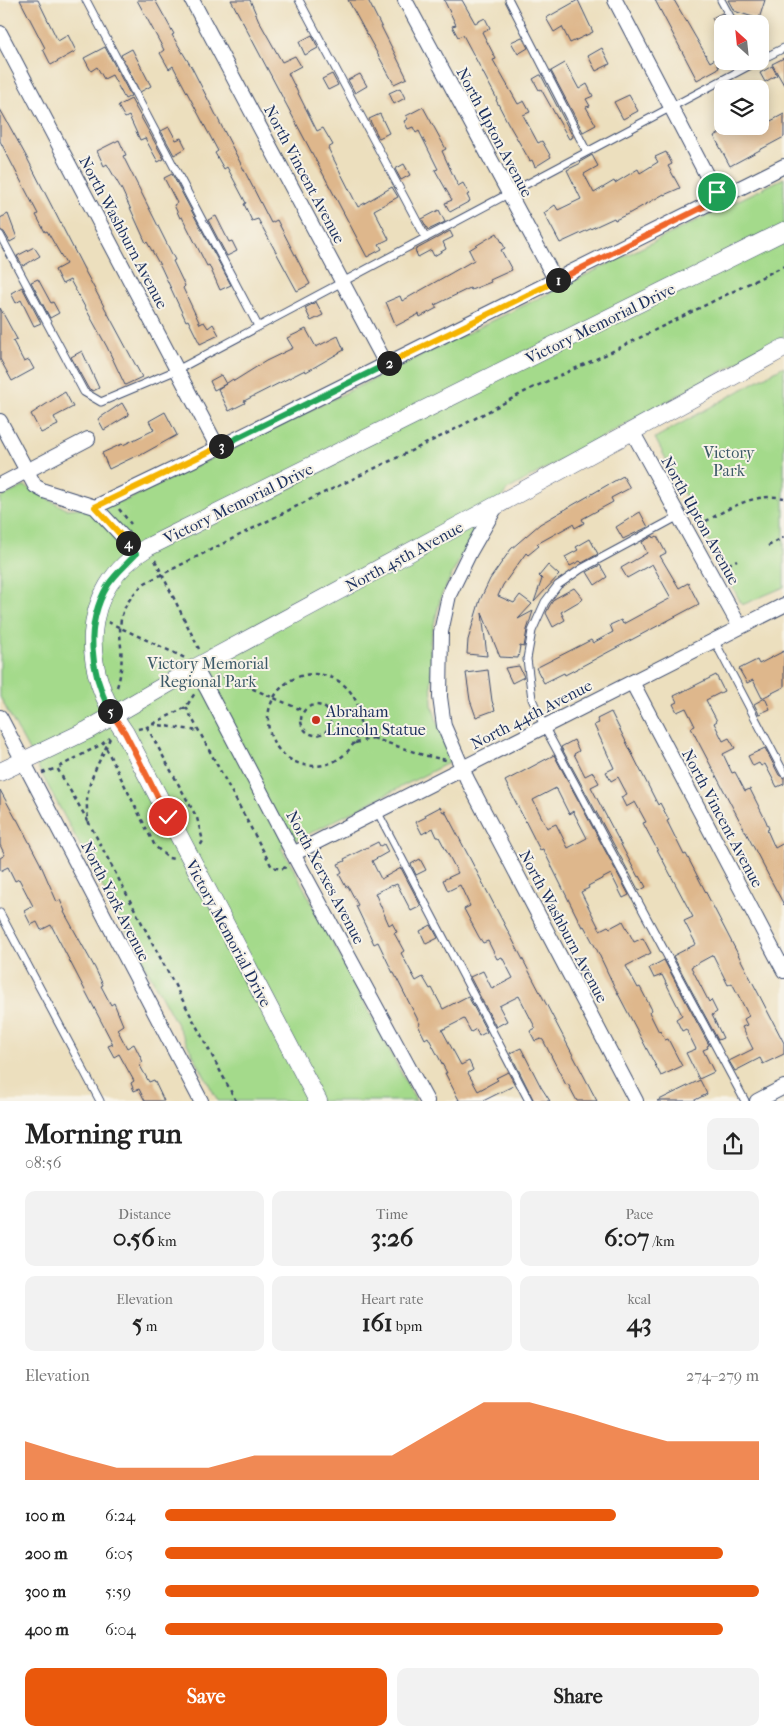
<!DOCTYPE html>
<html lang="en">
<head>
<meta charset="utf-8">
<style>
  body { margin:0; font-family:"IM FELL French Canon",serif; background:#f2f2f2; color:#222; height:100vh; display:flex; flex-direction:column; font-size:19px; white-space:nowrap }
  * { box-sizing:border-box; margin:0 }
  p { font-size:16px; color:#767676 }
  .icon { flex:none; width:28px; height:28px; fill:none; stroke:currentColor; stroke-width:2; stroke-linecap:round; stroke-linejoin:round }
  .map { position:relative; height:1101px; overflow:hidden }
  .side { display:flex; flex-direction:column; background:#fff; flex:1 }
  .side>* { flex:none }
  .needle { width:32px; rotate:333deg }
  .controls { position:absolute; left:714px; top:15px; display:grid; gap:10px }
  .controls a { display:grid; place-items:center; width:55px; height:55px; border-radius:10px; background:#fff; box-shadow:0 2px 12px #0003; font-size:25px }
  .pin { position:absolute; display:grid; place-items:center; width:42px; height:42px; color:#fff; margin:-21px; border:2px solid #fff; border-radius:50%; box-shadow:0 1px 5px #0007 }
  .km { position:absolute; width:25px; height:25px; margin:-12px; border-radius:50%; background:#222; color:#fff; font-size:14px; line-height:25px; text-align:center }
  .round { display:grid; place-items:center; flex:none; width:52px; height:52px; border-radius:10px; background:#f2f2f2 }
  .overview { display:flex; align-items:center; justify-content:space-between; height:85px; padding:0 25px }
  h1 { font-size:28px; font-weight:800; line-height:38px }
  .figures { display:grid; grid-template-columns:repeat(3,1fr); gap:8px; height:85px; padding:5px 25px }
  .figures div { display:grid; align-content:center; border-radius:10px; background:#f2f2f2; text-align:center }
  .figures b { font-size:25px; font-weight:800 }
  .figures small { font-size:14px; font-weight:400 }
  .figures p { font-size:14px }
  .chart { height:140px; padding:10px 25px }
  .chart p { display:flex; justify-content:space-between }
  .chart svg { width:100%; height:90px; margin-top:5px; fill:#ea580c; opacity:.7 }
  .button { display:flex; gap:10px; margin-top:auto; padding:10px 25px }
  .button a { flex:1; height:58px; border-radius:10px; background:#ea580c; color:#fff; font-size:20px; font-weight:800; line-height:58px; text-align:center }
  .button a+a { background:#f2f2f2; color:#222 }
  ul { padding:0 25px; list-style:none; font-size:16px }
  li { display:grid; grid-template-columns:80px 60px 1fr; align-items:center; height:38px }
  li i { height:12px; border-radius:6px; background:#ea580c }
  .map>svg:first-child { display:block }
  .green { fill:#a4da8b; stroke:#608474 }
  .building { fill:#deb78c; fill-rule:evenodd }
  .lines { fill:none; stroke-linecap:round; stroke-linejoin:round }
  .service-casing { stroke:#3a496c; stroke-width:9 }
  .minor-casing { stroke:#3a496c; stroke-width:16 }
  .tertiary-casing { stroke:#3a496c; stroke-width:19 }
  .path { stroke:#3a496c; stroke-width:2.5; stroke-dasharray:4 4; stroke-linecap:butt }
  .service { stroke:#fff; stroke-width:7 }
  .minor { stroke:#fff; stroke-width:14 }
  .tertiary { stroke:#fff; stroke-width:18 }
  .split-1-casing { stroke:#fff; stroke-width:10 }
  .split-2-casing { stroke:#fff; stroke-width:10 }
  .split-3-casing { stroke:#fff; stroke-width:10 }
  .split-4-casing { stroke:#fff; stroke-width:10 }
  .split-5-casing { stroke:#fff; stroke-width:10 }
  .split-6-casing { stroke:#fff; stroke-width:10 }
  .split-1 { stroke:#f0652b; stroke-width:6 }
  .split-2 { stroke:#f5b400; stroke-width:6 }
  .split-3 { stroke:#22a559; stroke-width:6 }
  .split-4 { stroke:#f5b400; stroke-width:6 }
  .split-5 { stroke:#22a559; stroke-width:6 }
  .split-6 { stroke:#f0652b; stroke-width:6 }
  .poi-dot { fill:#c8321e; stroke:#f7f3e8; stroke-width:2 }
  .labels { text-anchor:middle; stroke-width:4; stroke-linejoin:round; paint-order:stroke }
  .street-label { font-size:16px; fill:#1b2f5e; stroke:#f7f3e8 }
  .park-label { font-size:16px; fill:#3d5a69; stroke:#f7f3e8 }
  .poi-label { font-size:16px; fill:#1b2f5e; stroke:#f7f3e8; text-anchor:start }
</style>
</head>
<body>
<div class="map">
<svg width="784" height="1101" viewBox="0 0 784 1101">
  <rect width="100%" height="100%" fill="#f7f3e8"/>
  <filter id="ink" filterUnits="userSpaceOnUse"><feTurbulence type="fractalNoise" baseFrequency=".02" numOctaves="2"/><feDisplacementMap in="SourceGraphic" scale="10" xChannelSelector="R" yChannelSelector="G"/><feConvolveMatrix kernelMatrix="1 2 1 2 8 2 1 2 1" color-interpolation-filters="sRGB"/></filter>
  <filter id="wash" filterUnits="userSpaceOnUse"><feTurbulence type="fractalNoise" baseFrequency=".0096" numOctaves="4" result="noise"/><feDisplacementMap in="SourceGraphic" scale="20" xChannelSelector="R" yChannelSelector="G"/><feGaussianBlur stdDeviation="1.12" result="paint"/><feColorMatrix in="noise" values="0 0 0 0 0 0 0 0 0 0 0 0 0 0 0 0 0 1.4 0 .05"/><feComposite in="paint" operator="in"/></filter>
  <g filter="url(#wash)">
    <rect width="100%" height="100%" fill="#ecdfbe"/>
    <path class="green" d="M 784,178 L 784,337 L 507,490 L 464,551 L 441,596 L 430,641 L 432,705 L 450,762 L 281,848 L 293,867 L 416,1101 L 218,1101 L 0,697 L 0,498 L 25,486 L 66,509 L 95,507 L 127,500 Z
      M 784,366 L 784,587 L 742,605 L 655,438 Z"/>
    <g id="blocks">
      <path class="building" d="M 20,0 L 38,0 L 58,41 L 68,35 L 76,51 L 51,65 L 43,49 L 45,48 Z
        M 137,0 L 155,0 L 174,34 L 172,35 L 192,68 L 271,223 L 277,220 L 310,284 L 297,291 L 258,219 L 252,221 L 244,204 L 246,203 L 227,167 L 224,169 L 215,153 L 218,151 L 173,66 L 169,69 L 160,53 L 164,50 Z
        M 231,0 L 250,0 L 259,21 L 282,62 L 295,56 L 301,66 L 288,73 L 317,131 L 323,128 L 333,145 L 328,148 L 358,207 L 392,187 L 398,197 L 374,210 L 389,239 L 379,244 L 382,249 L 367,257 Z
        M 348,0 L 368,0 L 407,78 L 394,84 Z
        M 444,0 L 462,0 L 475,23 L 485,18 L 490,28 L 482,32 L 496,59 L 493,60 L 518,104 L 524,101 L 530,112 L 523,115 L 538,143 L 542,141 L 551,157 L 535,167 L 532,160 L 530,161 L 508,123 L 496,100 L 497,99 L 463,35 L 458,37 L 452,26 L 456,25 Z
        M 578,0 L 593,32 L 570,43 L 562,27 L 554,32 L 546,18 Z
        M 655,0 L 674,0 L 710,62 L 715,59 L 719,68 L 697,80 Z
        M 728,0 L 765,0 L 759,19 L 734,11 Z
        M 722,13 L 728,24 L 722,24 L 722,27 L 718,29 L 712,18 Z
        M 312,35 L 318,48 L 305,55 L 299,42 Z
        M 522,37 L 528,48 L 518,54 L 511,42 Z
        M 105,47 L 131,96 L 125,99 L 112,75 L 104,79 L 97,67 L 91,71 L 84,58 Z
        M 602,48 L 610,64 L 596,71 L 588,56 Z
        M 132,49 L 151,86 L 140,92 L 121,55 Z
        M 784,58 L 784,85 L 772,64 Z
        M 565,63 L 579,89 L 587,84 L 593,96 L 586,99 L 590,106 L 586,107 L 596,125 L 583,132 L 551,71 Z
        M 772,66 L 777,75 L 765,82 L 760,73 Z
        M 332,74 L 338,85 L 328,90 L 322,79 Z
        M 360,74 L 367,86 L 355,93 L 348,80 Z
        M 540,75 L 541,75 L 573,137 L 569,139 L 541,89 L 539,90 L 533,79 Z
        M 400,88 L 405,98 L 394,104 L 389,93 Z
        M 629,95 L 638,111 L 623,119 L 614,102 Z
        M 131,99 L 164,159 L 158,162 L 145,138 L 140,140 L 129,116 L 125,118 L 118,106 Z
        M 423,107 L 446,149 L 442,151 L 458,186 L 463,183 L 469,194 L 467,195 L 470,201 L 450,212 L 445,203 L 452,200 L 435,170 L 438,169 L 419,131 L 416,133 L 413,127 L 408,129 L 404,121 L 408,119 L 406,116 Z
        M 0,109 L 26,156 L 85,271 L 142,377 L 125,385 L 107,347 L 70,280 L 62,284 L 55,270 L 66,264 L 47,231 L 45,232 L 36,215 L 38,214 L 0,141 Z
        M 380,114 L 389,133 L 379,138 L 369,119 Z
        M 784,114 L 784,137 L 730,166 L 714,136 L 731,128 L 733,133 L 746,126 L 761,126 Z
        M 169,127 L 176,140 L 181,138 L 186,148 L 174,155 L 161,131 Z
        M 119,140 L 126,155 L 123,156 L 175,260 L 173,261 L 185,286 L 183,288 L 200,324 L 204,322 L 208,328 L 213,324 L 219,335 L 200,344 L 188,320 L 186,321 L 161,267 L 147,242 L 146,243 L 122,190 L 107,164 L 104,166 L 97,151 Z
        M 666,152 L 672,164 L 668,166 L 680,188 L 664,195 L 664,194 L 630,213 L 615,220 L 614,218 L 560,243 L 544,213 L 555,205 L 558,210 L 581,199 L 567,170 L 581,163 L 580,162 L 592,155 L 598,166 L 584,174 L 594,193 L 614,181 L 615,183 L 638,169 L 640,173 L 658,162 L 655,157 Z
        M 404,164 L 410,175 L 401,180 L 395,169 Z
        M 172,174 L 231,285 L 220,290 L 209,265 L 207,266 L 182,217 L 180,218 L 174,205 L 177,203 L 164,178 Z
        M 439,210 L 445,222 L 428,230 L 422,219 Z
        M 8,214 L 17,238 L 10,242 L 4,232 L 0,230 L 0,218 Z
        M 216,216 L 229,242 L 232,241 L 237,251 L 227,256 L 208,220 Z
        M 450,231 L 453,237 L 443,242 L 446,249 L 434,256 L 431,250 L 418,257 L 415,250 Z
        M 497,233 L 505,248 L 501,250 L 512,270 L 490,280 L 491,282 L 471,290 L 470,288 L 435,305 L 437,308 L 420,317 L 419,314 L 396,326 L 386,302 L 400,296 L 402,301 L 474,260 L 469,250 Z
        M 34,247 L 40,256 L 23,266 L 17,256 Z
        M 38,279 L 51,303 L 53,302 L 59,313 L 50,318 L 31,282 Z
        M 22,287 L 41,323 L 34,326 L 21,300 L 16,303 L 11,293 Z
        M 316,302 L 323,315 L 311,321 L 305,308 Z
        M 0,308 L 17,339 L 13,341 L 24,362 L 29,360 L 34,369 L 12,381 L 0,359 Z
        M 306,329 L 316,347 L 338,336 L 344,350 L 306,372 L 305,370 L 244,401 L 245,403 L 229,411 L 218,389 L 233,379 L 234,381 L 266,361 L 293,348 L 287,338 Z
        M 82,351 L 99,388 L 93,391 L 88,388 L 71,357 Z
        M 221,375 L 226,384 L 214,390 L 210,381 Z
        M 65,392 L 73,407 L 54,417 L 58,425 L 41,433 L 31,414 Z
        M 122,403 L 129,415 L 104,430 L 98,419 Z
        M 165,412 L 177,435 L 139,456 L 138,455 L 109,469 L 102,453 L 122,444 L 123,445 L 154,430 L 149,421 Z
        M 623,476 L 630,488 L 611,498 L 613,502 L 582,519 L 584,523 L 575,528 L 573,524 L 537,544 L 539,546 L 528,555 L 526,553 L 503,585 L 498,596 L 514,603 L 520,595 L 532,604 L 518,619 L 533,611 L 527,630 L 524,647 L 520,646 L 518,658 L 500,657 L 482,613 L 487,656 L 467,654 L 468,640 L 480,600 L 490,579 L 511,549 L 540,524 Z
        M 640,512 L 648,527 L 623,539 L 616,527 Z
        M 653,536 L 654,538 L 657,536 L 666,553 L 660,556 L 679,588 L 688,583 L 699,604 L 565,675 L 564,673 L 544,683 L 536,668 L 591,640 L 593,643 L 613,632 L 610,625 L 621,620 L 623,624 L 671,598 L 652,564 L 627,578 L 621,568 L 647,553 L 642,542 Z
        M 590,539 L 598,554 L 582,563 L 580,561 L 570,566 L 565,557 L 578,550 L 576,547 Z
        M 548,565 L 559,575 L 534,602 L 542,579 L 539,576 Z
        M 600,565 L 607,577 L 595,585 L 587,572 Z
        M 574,588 L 583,599 L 561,612 L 565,620 L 553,627 L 546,613 L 550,605 L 554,599 Z
        M 784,651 L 784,687 L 762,698 L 753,680 L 747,683 L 739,669 L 757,660 L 759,664 Z
        M 519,666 L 524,677 L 512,683 L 505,668 Z
        M 488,670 L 492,701 L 495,710 L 476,717 L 470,700 L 466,673 Z
        M 716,675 L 724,691 L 706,700 L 717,721 L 714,723 L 723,741 L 729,738 L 735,748 L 723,754 L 732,773 L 735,772 L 745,791 L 750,789 L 766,821 L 769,829 L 767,830 L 775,848 L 784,843 L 784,905 L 691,728 L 695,726 L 686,708 L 677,712 L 673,704 L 677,702 L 674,696 Z
        M 765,698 L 770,709 L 759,714 L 754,704 Z
        M 611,712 L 658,805 L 660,803 L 669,820 L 667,821 L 684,855 L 686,854 L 784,1043 L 784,1054 L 763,1064 L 760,1058 L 735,1071 L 729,1061 L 753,1049 L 742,1027 L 747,1025 L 744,1019 L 749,1016 L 732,983 L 728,985 L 713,955 L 691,967 L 709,1002 L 711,1000 L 717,1012 L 712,1015 L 723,1038 L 718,1040 L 673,956 L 696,944 L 684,921 L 693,917 L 643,823 L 646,822 L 635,802 L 626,807 L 621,797 L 627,794 L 618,777 L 611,781 L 606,772 L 614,768 L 594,725 L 599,723 L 597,719 Z
        M 574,740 L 579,751 L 574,754 L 585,776 L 593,772 L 599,783 L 591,787 L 638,877 L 640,876 L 646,887 L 639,891 L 561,747 Z
        M 765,748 L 779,775 L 784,778 L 784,784 L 777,787 L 765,764 L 761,766 L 759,763 L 753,766 L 748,756 Z
        M 554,755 L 629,895 L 623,898 L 611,874 L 588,886 L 589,888 L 581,892 L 600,930 L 608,926 L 610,928 L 623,921 L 634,942 L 643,938 L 651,953 L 626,966 L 638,988 L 640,987 L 652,1010 L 649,1012 L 659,1032 L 660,1031 L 665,1040 L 668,1039 L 682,1066 L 661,1076 L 615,988 L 597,950 L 584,926 L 582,927 L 543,849 L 540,850 L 505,781 ZM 556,788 L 569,814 L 573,811 L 587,838 L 568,848 L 556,824 L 547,828 L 533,800 Z
        M 0,790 L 16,819 L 17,819 L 40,863 L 57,902 L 60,900 L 65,911 L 64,912 L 95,968 L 103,985 L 101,986 L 111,1005 L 114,1003 L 123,1025 L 117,1029 L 127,1048 L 134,1044 L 143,1062 L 139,1064 L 149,1082 L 154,1080 L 164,1101 L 145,1101 L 139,1089 L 134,1091 L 131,1083 L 134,1081 L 119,1054 L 114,1057 L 108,1046 L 113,1044 L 51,925 L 41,930 L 37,922 L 31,925 L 24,911 L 33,906 L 19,879 L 15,881 L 8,867 L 0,871 L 0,858 L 5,855 L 0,845 Z
        M 440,807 L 443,812 L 445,811 L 597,1101 L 577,1101 L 568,1084 L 566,1085 L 543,1040 L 541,1039 L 535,1041 L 530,1031 L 536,1028 L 535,1027 L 519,996 L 499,1006 L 507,1021 L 496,1027 L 470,977 L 483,971 L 492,989 L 513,978 L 502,957 L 497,959 L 488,941 L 483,943 L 479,937 L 464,909 L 470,906 L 460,885 L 448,891 L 443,880 L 458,873 L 439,837 L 437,837 L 433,828 L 422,834 L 416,822 L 426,817 L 425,815 Z
        M 378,842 L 380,846 L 384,844 L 388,852 L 372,861 L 381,879 L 401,868 L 421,906 L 411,911 L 397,884 L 392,886 L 392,885 L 375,893 L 389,925 L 392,923 L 397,932 L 394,933 L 404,951 L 401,953 L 416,981 L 423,977 L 430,989 L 432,988 L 443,1009 L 468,996 L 487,1032 L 479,1036 L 476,1029 L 471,1032 L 464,1019 L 442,1030 L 461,1065 L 469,1061 L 473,1070 L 468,1073 L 478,1091 L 498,1080 L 496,1078 L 508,1072 L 515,1085 L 483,1101 L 457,1101 L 459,1100 L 445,1073 L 447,1073 L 428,1037 L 425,1039 L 418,1025 L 420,1024 L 394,973 L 393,973 L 378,942 L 374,944 L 356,906 L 358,905 L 348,886 L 346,887 L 339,874 L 342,872 L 338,864 L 345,861 L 344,859 Z
        M 420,859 L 426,870 L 416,875 L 411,864 Z
        M 431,925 L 438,938 L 426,944 L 420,931 Z
        M 664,960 L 709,1045 L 707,1046 L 708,1048 L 703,1050 L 714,1072 L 699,1079 L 686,1053 L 696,1049 L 686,1029 L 682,1031 L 676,1019 L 682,1015 L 662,975 L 654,978 L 649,968 Z
        M 521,1048 L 541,1087 L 550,1101 L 534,1101 L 510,1053 Z
        M 700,1080 L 707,1094 L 693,1101 L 657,1101 Z"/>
    </g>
  </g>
  <g filter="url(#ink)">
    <use href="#blocks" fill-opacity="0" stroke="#3a496c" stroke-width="1"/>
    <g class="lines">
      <g class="service-casing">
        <path id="service" d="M 86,0 L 258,326
          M 299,0 L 426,238
          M 509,0 L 587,152
          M 721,0 L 734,24
          M 760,60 L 784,48
          M 0,235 L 84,392 L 101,402 L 177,370 L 758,61
          M 679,516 L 581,569 L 558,585 L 545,602 L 532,631 L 527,659 L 532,699 L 544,726 L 745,1101
          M 714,640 L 784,773
          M 377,811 L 529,1101
          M 0,913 L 100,1101"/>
      </g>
      <g class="minor-casing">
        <path id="minor" d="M 192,0 L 386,364
          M 405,0 L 556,281
          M 615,0 L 719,199
          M 0,33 L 218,448
          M 0,421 L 35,486 L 44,491 L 95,507 L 126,540 L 136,554
          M 632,431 L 740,627
          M 0,485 L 88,439
          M 497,505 L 470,552 L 449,595 L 441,632 L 440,697 L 444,726 L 467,779 L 636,1101
          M 95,507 L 218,448 L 784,166
          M 195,668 L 207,689 L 298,863 L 427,1101
          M 632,682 L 784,971
          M 0,717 L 201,1101
          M 293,854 L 784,605
          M 757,1101 L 784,1087"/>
      </g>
      <g class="tertiary-casing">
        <path id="tertiary" d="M 0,772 L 88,730 L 195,668 L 486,511 L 784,348
          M 318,1101 L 125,733 C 81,671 76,591 148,547 L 784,231"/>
      </g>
      <path class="path" d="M 119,509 L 131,524
        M 699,525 C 725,511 752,492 784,498
        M 768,546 L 784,537
        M 155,560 L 199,649
        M 721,568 L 737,560
        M 108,622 L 185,658
        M268 720a46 46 0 1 1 92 0a46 46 0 1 1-92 0Z
        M 215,676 L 223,676 L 304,711
        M 117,687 C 132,643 101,621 145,583 L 309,500 L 444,435 L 530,389 L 607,354 L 784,266
        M301 720a15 15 0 1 1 30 0a15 15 0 1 1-30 0Z
        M 186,707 L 272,867 L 281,869 L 286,867
        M 152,724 L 199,731
        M 147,727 L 197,818 L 203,841 L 200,846
        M 138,729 L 147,727 L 186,707 L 195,693
        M 110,738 C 97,769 81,787 89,823 L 236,1101
        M 373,738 L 423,755 L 446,760
        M 355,743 L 373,738 L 360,729
        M 106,748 L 155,846 L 168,858 L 175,859
        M 42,773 L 57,768
        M 88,821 L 57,768 L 102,744 L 110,738"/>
      <use href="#service" class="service"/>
      <use href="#minor" class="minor"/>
      <use href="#tertiary" class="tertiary"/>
    </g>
  </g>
  <g class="lines" filter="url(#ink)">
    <g class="split-1-casing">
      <path id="split-1" d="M 558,280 L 719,199 L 717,192"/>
    </g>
    <g class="split-2-casing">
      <path id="split-2" d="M 389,363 L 558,280"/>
    </g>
    <g class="split-3-casing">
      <path id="split-3" d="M 221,446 L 389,363"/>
    </g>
    <g class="split-4-casing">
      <path id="split-4" d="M 128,543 L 95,507 L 221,446"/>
    </g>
    <g class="split-5-casing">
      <path id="split-5" d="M 110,711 C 90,671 84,625 108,585 C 115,574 127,564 136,554 L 128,543"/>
    </g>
    <g class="split-6-casing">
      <path id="split-6" d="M 110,711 L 125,733 L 168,817"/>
    </g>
    <use href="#split-1" class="split-1"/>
    <use href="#split-2" class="split-2"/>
    <use href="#split-3" class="split-3"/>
    <use href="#split-4" class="split-4"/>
    <use href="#split-5" class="split-5"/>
    <use href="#split-6" class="split-6"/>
  </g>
  <circle class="poi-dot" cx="316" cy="720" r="5"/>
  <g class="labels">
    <g class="street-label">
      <text transform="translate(495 132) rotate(62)" y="6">North Upton Avenue</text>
      <text transform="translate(305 174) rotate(62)" y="6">North Vincent Avenue</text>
      <text transform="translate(124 232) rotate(62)" y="6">North Washburn Avenue</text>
      <text transform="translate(600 323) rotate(-26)" y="6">Victory Memorial Drive</text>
      <text transform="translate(238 503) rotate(-26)" y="6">Victory Memorial Drive</text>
      <text transform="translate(701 520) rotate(61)" y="6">North Upton Avenue</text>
      <text transform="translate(404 556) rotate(-28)" y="6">North 45th Avenue</text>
      <text transform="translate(531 714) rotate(-27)" y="6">North 44th Avenue</text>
      <text transform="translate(723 818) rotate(62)" y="6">North Vincent Avenue</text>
      <text transform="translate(326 877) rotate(62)" y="6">North Xerxes Avenue</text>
      <text transform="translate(116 901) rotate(63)" y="6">North York Avenue</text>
      <text transform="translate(564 926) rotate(62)" y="6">North Washburn Avenue</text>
      <text transform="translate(229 933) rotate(62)" y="6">Victory Memorial Drive</text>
    </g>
    <g class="park-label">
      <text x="729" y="458">Victory<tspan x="729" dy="18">Park</tspan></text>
      <text x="208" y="669">Victory Memorial<tspan x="208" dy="18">Regional Park</tspan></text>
    </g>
    <g class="poi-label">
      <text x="326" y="717">Abraham<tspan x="326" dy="18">Lincoln Statue</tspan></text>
    </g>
  </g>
</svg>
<div class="controls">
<a><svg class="needle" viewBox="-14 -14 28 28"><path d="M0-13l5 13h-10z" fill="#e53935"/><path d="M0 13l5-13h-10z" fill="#767676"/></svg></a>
<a><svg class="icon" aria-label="layers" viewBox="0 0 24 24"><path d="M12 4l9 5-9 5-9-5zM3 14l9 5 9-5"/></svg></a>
</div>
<div class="pin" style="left:717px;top:192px;background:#1e9e55"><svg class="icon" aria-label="arrive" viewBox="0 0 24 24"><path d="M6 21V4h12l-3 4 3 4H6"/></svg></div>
<div class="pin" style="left:168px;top:817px;background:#d93025"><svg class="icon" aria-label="check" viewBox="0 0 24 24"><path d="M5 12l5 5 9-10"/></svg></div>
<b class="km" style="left:558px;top:280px">1</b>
<b class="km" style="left:389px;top:363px">2</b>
<b class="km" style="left:221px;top:446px">3</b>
<b class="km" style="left:128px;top:543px">4</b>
<b class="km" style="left:110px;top:711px">5</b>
</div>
<section class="side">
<div class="overview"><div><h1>Morning run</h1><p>08:56</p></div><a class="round"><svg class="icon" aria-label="share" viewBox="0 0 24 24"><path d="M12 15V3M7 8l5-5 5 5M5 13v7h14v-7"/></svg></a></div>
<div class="figures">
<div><p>Distance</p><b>0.56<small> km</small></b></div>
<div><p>Time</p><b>3:26</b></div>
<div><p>Pace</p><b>6:07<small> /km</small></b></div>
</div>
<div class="figures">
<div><p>Elevation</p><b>5<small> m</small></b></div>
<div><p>Heart rate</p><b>161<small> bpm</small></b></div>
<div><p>kcal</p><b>43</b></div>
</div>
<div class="chart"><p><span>Elevation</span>274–279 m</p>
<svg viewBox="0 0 160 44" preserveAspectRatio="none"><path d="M0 44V25L10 32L20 38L30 38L40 38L50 32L60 32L70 32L80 32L90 19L100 6L110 6L120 12L130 19L140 25L150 25L160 25V44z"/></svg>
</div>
<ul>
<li><b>100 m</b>6:24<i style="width:76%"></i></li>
<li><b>200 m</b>6:05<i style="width:94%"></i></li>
<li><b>300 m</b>5:59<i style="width:100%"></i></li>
<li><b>400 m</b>6:04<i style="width:94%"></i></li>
</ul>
<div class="button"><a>Save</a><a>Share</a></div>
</section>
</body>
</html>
